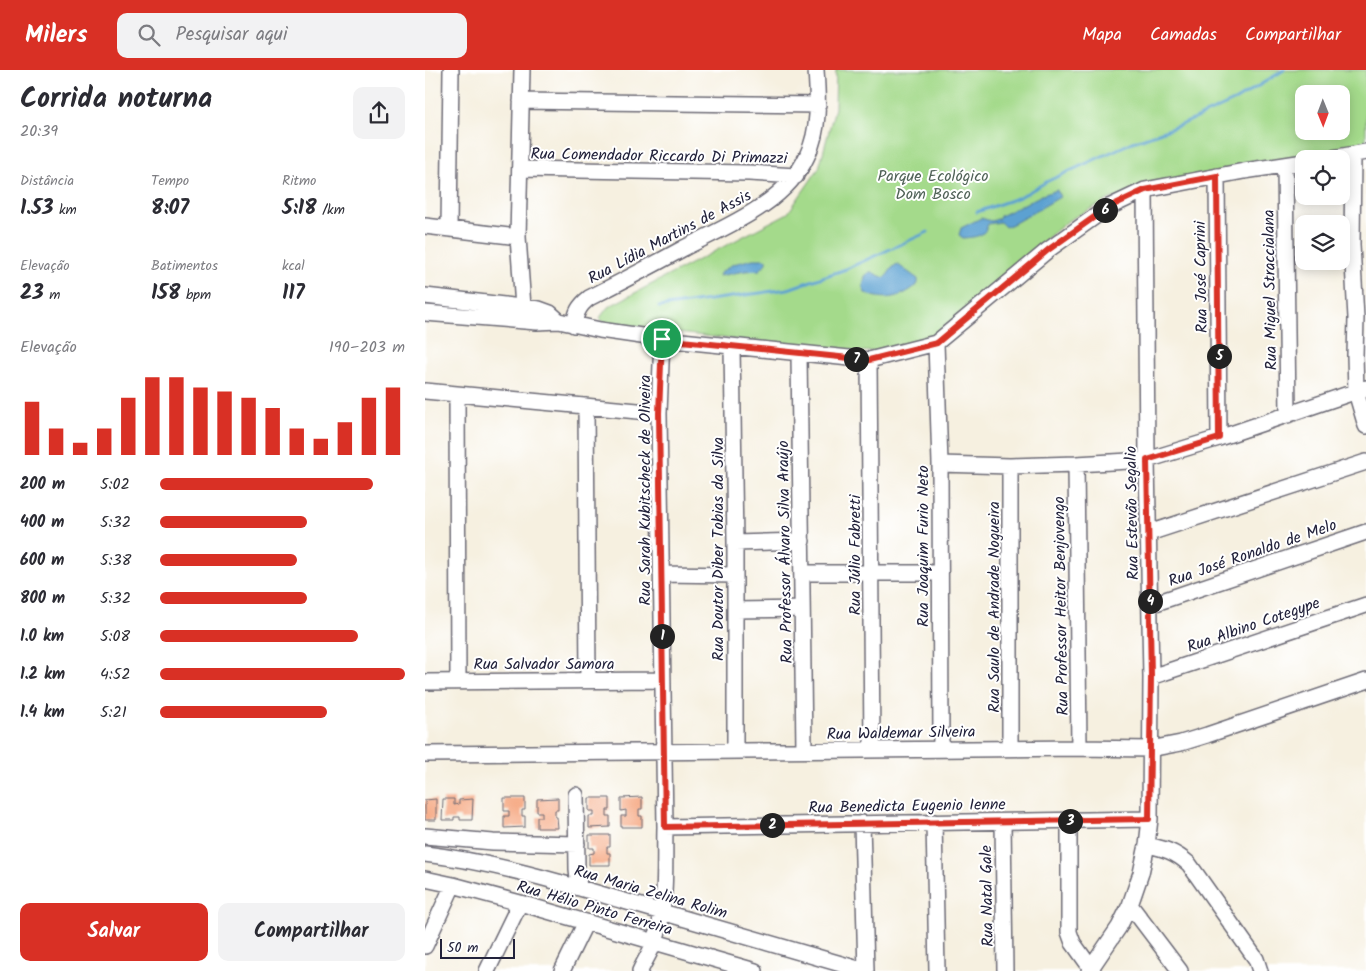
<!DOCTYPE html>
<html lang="pt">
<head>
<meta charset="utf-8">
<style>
  body { margin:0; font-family:Kalam,sans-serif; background:#f2f2f3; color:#2b2b33; height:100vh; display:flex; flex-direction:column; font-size:19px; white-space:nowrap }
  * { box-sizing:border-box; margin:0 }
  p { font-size:16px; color:#7c7c81 }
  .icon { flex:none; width:28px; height:28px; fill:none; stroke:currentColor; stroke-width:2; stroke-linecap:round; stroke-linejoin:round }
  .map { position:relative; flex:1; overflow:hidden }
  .panel { display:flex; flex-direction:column; background:#fff; width:425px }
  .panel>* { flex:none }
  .needle { width:32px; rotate:179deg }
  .fabs { position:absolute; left:870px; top:15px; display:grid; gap:10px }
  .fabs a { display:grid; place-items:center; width:55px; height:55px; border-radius:10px; background:#fff; box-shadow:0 2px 12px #0003; font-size:25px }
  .scale { position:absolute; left:15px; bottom:12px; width:75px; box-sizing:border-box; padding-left:5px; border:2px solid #22223b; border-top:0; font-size:14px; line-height:18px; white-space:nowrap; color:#22223b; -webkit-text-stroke:4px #fff; paint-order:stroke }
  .pin { position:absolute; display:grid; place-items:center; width:42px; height:42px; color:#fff; margin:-21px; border:2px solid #fff; border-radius:50%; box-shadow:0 1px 5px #0007 }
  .km { position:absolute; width:25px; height:25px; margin:-12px; border-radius:50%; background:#222; color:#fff; font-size:14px; line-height:25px; text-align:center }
  .round { display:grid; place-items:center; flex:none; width:52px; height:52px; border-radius:10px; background:#f2f2f3 }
  .summary { display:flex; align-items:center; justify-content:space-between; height:85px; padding:0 20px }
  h1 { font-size:28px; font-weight:700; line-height:38px }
  .stats { display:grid; grid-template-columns:repeat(3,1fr); gap:8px; height:85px; padding:5px 20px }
  .stats div { display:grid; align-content:center }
  .stats b { font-size:21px; font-weight:700 }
  .stats small { font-size:14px; font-weight:400 }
  .stats p { font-size:14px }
  .chart { height:140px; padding:10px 20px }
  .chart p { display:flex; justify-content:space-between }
  .chart svg { width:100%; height:90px; margin-top:5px; stroke:#d93025; stroke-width:6 }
  .primary-button { display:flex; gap:10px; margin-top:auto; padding:10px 20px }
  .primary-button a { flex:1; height:58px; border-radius:10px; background:#d93025; color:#fff; font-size:20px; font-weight:700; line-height:58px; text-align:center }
  .primary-button a+a { background:#f2f2f3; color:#2b2b33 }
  ul { padding:0 20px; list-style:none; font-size:16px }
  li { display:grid; grid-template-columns:80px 60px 1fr; align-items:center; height:38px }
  li i { height:12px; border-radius:6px; background:#d93025 }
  header { display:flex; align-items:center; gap:30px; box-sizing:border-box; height:70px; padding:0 25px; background:#d93025; color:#fff }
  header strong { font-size:24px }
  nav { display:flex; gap:28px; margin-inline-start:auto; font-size:18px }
  .search { width:350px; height:45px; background:#f2f2f3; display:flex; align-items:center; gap:12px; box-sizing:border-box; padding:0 18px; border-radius:10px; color:#7c7c81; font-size:19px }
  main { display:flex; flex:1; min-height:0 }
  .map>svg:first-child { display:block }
  .park { fill:#a4da8b; stroke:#637e63; fill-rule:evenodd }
  .water { fill:#5ba1d1; stroke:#3e6286 }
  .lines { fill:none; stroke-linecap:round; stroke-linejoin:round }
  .stream { stroke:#5ba1d1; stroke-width:3 }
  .building { fill:#f5a47d }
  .minor-casing { stroke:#6c6a75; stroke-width:18 }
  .minor { stroke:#fff; stroke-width:15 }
  .route-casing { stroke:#fff; stroke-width:10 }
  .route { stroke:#d93025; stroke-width:6 }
  .labels { text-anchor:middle; stroke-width:4; stroke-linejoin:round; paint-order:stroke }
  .street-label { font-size:16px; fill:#22223b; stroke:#fff }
  .park-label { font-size:16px; fill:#506257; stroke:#fff }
</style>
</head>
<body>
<header>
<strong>Milers</strong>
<div class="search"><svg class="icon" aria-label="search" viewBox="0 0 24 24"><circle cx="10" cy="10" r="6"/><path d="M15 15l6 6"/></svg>Pesquisar aqui</div>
<nav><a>Mapa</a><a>Camadas</a><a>Compartilhar</a></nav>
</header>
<main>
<section class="panel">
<div class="summary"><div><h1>Corrida noturna</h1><p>20:39</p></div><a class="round"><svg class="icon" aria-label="share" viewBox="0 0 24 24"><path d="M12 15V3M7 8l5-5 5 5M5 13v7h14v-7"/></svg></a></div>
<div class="stats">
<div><p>Distância</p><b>1.53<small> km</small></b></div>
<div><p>Tempo</p><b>8:07</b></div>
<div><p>Ritmo</p><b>5:18<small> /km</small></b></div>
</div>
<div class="stats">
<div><p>Elevação</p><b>23<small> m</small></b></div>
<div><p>Batimentos</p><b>158<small> bpm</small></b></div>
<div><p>kcal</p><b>117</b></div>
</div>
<div class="chart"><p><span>Elevação</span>190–203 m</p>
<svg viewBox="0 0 160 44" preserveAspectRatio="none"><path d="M5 44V18M15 44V31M25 44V38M35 44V31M45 44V16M55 44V6M65 44V6M75 44V11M85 44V13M95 44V16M105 44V21M115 44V31M125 44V36M135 44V28M145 44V16M155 44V11"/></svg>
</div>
<ul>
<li><b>200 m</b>5:02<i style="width:87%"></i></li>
<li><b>400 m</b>5:32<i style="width:60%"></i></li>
<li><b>600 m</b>5:38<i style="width:56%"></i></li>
<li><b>800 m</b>5:32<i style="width:60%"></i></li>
<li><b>1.0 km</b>5:08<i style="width:81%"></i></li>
<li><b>1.2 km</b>4:52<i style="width:100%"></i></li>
<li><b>1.4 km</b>5:21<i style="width:68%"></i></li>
</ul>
<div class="primary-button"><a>Salvar</a><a>Compartilhar</a></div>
</section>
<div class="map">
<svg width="941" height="901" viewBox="0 0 941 901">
  <rect width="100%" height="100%" fill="#fff"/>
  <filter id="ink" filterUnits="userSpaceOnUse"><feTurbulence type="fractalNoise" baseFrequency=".02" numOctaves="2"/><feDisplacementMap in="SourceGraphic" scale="10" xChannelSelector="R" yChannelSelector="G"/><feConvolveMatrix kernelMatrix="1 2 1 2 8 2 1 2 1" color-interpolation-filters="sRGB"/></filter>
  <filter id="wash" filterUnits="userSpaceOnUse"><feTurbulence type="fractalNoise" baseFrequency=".0096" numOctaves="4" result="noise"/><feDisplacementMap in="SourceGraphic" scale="20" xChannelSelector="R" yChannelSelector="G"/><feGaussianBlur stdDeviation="1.12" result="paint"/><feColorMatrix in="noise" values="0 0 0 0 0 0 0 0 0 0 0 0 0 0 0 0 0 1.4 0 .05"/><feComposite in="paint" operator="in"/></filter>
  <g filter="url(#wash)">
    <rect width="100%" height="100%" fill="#f6f0e0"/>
    <path class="park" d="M 411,0 L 941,0 L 941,80 L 879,89 L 685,129 L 644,150 L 589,196 L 510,267 L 465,281 L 420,282 L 182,255 L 174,249 L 183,237 L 363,143 L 394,98 L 410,38 ZM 879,24 L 916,24 L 916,61 L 879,61 Z"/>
    <path class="water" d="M 632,120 L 635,127 L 588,154 L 580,157 L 575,152 L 563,154 C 560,167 550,167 538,168 L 534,165 L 536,158 L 556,148 L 566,151 L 573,149 L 575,146 L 617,125 Z
      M 328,189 L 341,189 L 341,193 L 335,200 L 320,201 L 294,206 L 295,203 L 308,194 Z
      M 472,194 L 493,209 L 493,214 C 477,228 460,232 440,223 L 438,218 L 440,206 L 445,202 L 460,208 L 468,197 Z"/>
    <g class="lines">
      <path class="stream" d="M 552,142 L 595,127 L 623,111 L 708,72 L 756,55 L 811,30 L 859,0
        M 234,237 L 363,219 L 421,199 L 503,162"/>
    </g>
    <g id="blocks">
      <path class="building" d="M 217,727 L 217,739 L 214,739 L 214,746 L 217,746 L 217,757 L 196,757 L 196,746 L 201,746 L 201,740 L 196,741 L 196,728 Z
        M 79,728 L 100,728 L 100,740 L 97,740 L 97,746 L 100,746 L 100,757 L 79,758 L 79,746 L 84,746 L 84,741 L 79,741 Z
        M 133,728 L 133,740 L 130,740 L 130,747 L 132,747 L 133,758 L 112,758 L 112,747 L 117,747 L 117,742 L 112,742 L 112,729 Z
        M 164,728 L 185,728 L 185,740 L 182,740 L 182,746 L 185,746 L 185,757 L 164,758 L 164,746 L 169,746 L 169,741 L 164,741 Z
        M 11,729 L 11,750 L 0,750 L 0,730 Z
        M 18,729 L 29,729 L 29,735 L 34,734 L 34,730 L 48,729 L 47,750 L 35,750 L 35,747 L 29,747 L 29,750 L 17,750 Z
        M 164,765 L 185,765 L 185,777 L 182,777 L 182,783 L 185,783 L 185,795 L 164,795 L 164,784 L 169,783 L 169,778 L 164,778 Z"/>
    </g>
  </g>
  <g filter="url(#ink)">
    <use href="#blocks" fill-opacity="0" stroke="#6c6a75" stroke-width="1"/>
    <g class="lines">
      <g class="minor-casing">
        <path id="minor" d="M 97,0 L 93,167 L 98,237
          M 96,31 L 393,35
          M 928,85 L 927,175 L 931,248 L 930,285 L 931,322 L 941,356
          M 901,89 L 941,82
          M 860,95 L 863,345
          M 95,99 L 324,103 L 371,106
          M 792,106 L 794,368
          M 0,156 L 93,167
          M 24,158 L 26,0
          M 0,226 L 114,239 L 125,243 L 134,251
          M 0,243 L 112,252 L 134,251 L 175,260 L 237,269 L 444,290 L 511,273 L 623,180 L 682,138 L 720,120 L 819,101 L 879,92
          M 149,255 C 151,242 154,236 164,228 C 196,212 228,195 259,178 C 302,156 361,133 382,86 C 395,59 393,29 391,0
          M 511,273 L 515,394 L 516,679
          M 307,277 L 310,473 L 310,681
          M 374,284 L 379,680
          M 444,290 L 447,680
          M 0,321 L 234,343
          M 32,324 L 33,611
          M 161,336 L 163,610
          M 515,394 L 585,396 L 651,394 L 722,390 L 794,368 L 941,318
          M 651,394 L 654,678
          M 585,396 L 585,678
          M 724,463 L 941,392
          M 310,473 L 377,471
          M 377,503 L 514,503
          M 236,504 L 310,505
          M 725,535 L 941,462
          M 310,540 L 377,539
          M 726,607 L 941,535
          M 0,612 L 238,610
          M 0,684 L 654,678 L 725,679 L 756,673 L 782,665 L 941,611
          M 151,725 L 152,799 L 154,818
          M 644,751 L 644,862 L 648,873 L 668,901
          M 509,752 L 512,901
          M 578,752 L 580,901
          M 437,753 L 441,901
          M 240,757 L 725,749
          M 0,766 L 68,772 L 152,774
          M 722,775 C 740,779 749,781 764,794 L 831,889 L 835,901
          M 0,784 C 68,792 134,812 199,831 C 280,854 360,878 440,901
          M 0,809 L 28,815 L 95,833 L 330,901
          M 705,835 L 755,901
          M 0,876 L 28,815
          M 62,901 L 95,833
          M 137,901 L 161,852
          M 215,901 C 219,892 225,883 229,873 C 243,838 239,795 240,757 L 234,343 L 237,269
          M 664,901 L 694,857 L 705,835 L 716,803 L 722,775 L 725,749 L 726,607 L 722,390 L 720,120"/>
      </g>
      <use href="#minor" class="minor"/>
    </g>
  </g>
  <g class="lines" filter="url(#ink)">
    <g class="route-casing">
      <path id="route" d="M 792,106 L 794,368 L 722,390 L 726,607 L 724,749 L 240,757 L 234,343 L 237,269 L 444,290 L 512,273 L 623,180 L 682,138 L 720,120 Z"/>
    </g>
    <use href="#route" class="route"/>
  </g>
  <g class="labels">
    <g class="street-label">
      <text transform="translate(234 85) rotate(1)" y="6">Rua Comendador Riccardo Di Primazzi</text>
      <text transform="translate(244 166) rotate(-28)" y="6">Rua Lídia Martins de Assis</text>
      <text transform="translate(775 207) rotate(-91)" y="6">Rua José Caprini</text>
      <text transform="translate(844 220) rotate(-91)" y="6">Rua Miguel Straccialana</text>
      <text transform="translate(219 420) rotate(-90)" y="6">Rua Sarah Kubitscheck de Oliveira</text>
      <text transform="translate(706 443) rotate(-91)" y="6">Rua Estevão Segalio</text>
      <text transform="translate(497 476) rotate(-90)" y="6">Rua Joaquim Furio Neto</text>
      <text transform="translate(292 479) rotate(-90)" y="6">Rua Doutor Diber Tobias da Silva</text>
      <text transform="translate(359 482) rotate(-91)" y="6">Rua Professor Álvaro Silva Araújo</text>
      <text transform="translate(827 482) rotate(-19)" y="6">Rua José Ronaldo de Melo</text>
      <text transform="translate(429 485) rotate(-90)" y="6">Rua Júlio Fabretti</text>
      <text transform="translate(635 536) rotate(-91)" y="6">Rua Professor Heitor Benjovengo</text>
      <text transform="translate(568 537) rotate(-90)" y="6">Rua Saulo de Andrade Nogueira</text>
      <text transform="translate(828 554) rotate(-19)" y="6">Rua Albino Cotegype</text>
      <text x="119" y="599">Rua Salvador Samora</text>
      <text transform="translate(476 662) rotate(-1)" y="6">Rua Waldemar Silveira</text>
      <text transform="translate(482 735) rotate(-1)" y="6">Rua Benedicta Eugenio Ienne</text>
      <text transform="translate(226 821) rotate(16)" y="6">Rua Maria Zelina Rolim</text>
      <text transform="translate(561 826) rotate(-91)" y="6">Rua Natal Gale</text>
      <text transform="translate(170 837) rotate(16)" y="6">Rua Hélio Pinto Ferreira</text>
    </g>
    <g class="park-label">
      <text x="508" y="111">Parque Ecológico<tspan x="508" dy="18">Dom Bosco</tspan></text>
    </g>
  </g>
</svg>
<div class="fabs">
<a><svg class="needle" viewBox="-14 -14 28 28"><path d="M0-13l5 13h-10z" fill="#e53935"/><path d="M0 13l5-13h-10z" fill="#7c7c81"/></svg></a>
<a><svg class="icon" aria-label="locate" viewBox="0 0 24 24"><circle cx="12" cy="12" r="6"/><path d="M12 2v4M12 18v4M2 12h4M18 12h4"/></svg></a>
<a><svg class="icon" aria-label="layers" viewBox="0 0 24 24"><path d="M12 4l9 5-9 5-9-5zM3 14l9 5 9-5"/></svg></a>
</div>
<div class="scale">50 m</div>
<div class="pin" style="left:237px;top:269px;background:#1e9e55"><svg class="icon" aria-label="arrive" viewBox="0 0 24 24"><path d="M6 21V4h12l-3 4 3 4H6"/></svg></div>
<b class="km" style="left:237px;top:566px">1</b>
<b class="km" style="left:347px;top:755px">2</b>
<b class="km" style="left:645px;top:751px">3</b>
<b class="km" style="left:725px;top:531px">4</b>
<b class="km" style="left:794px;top:286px">5</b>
<b class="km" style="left:680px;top:140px">6</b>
<b class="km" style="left:431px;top:289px">7</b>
</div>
</main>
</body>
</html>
